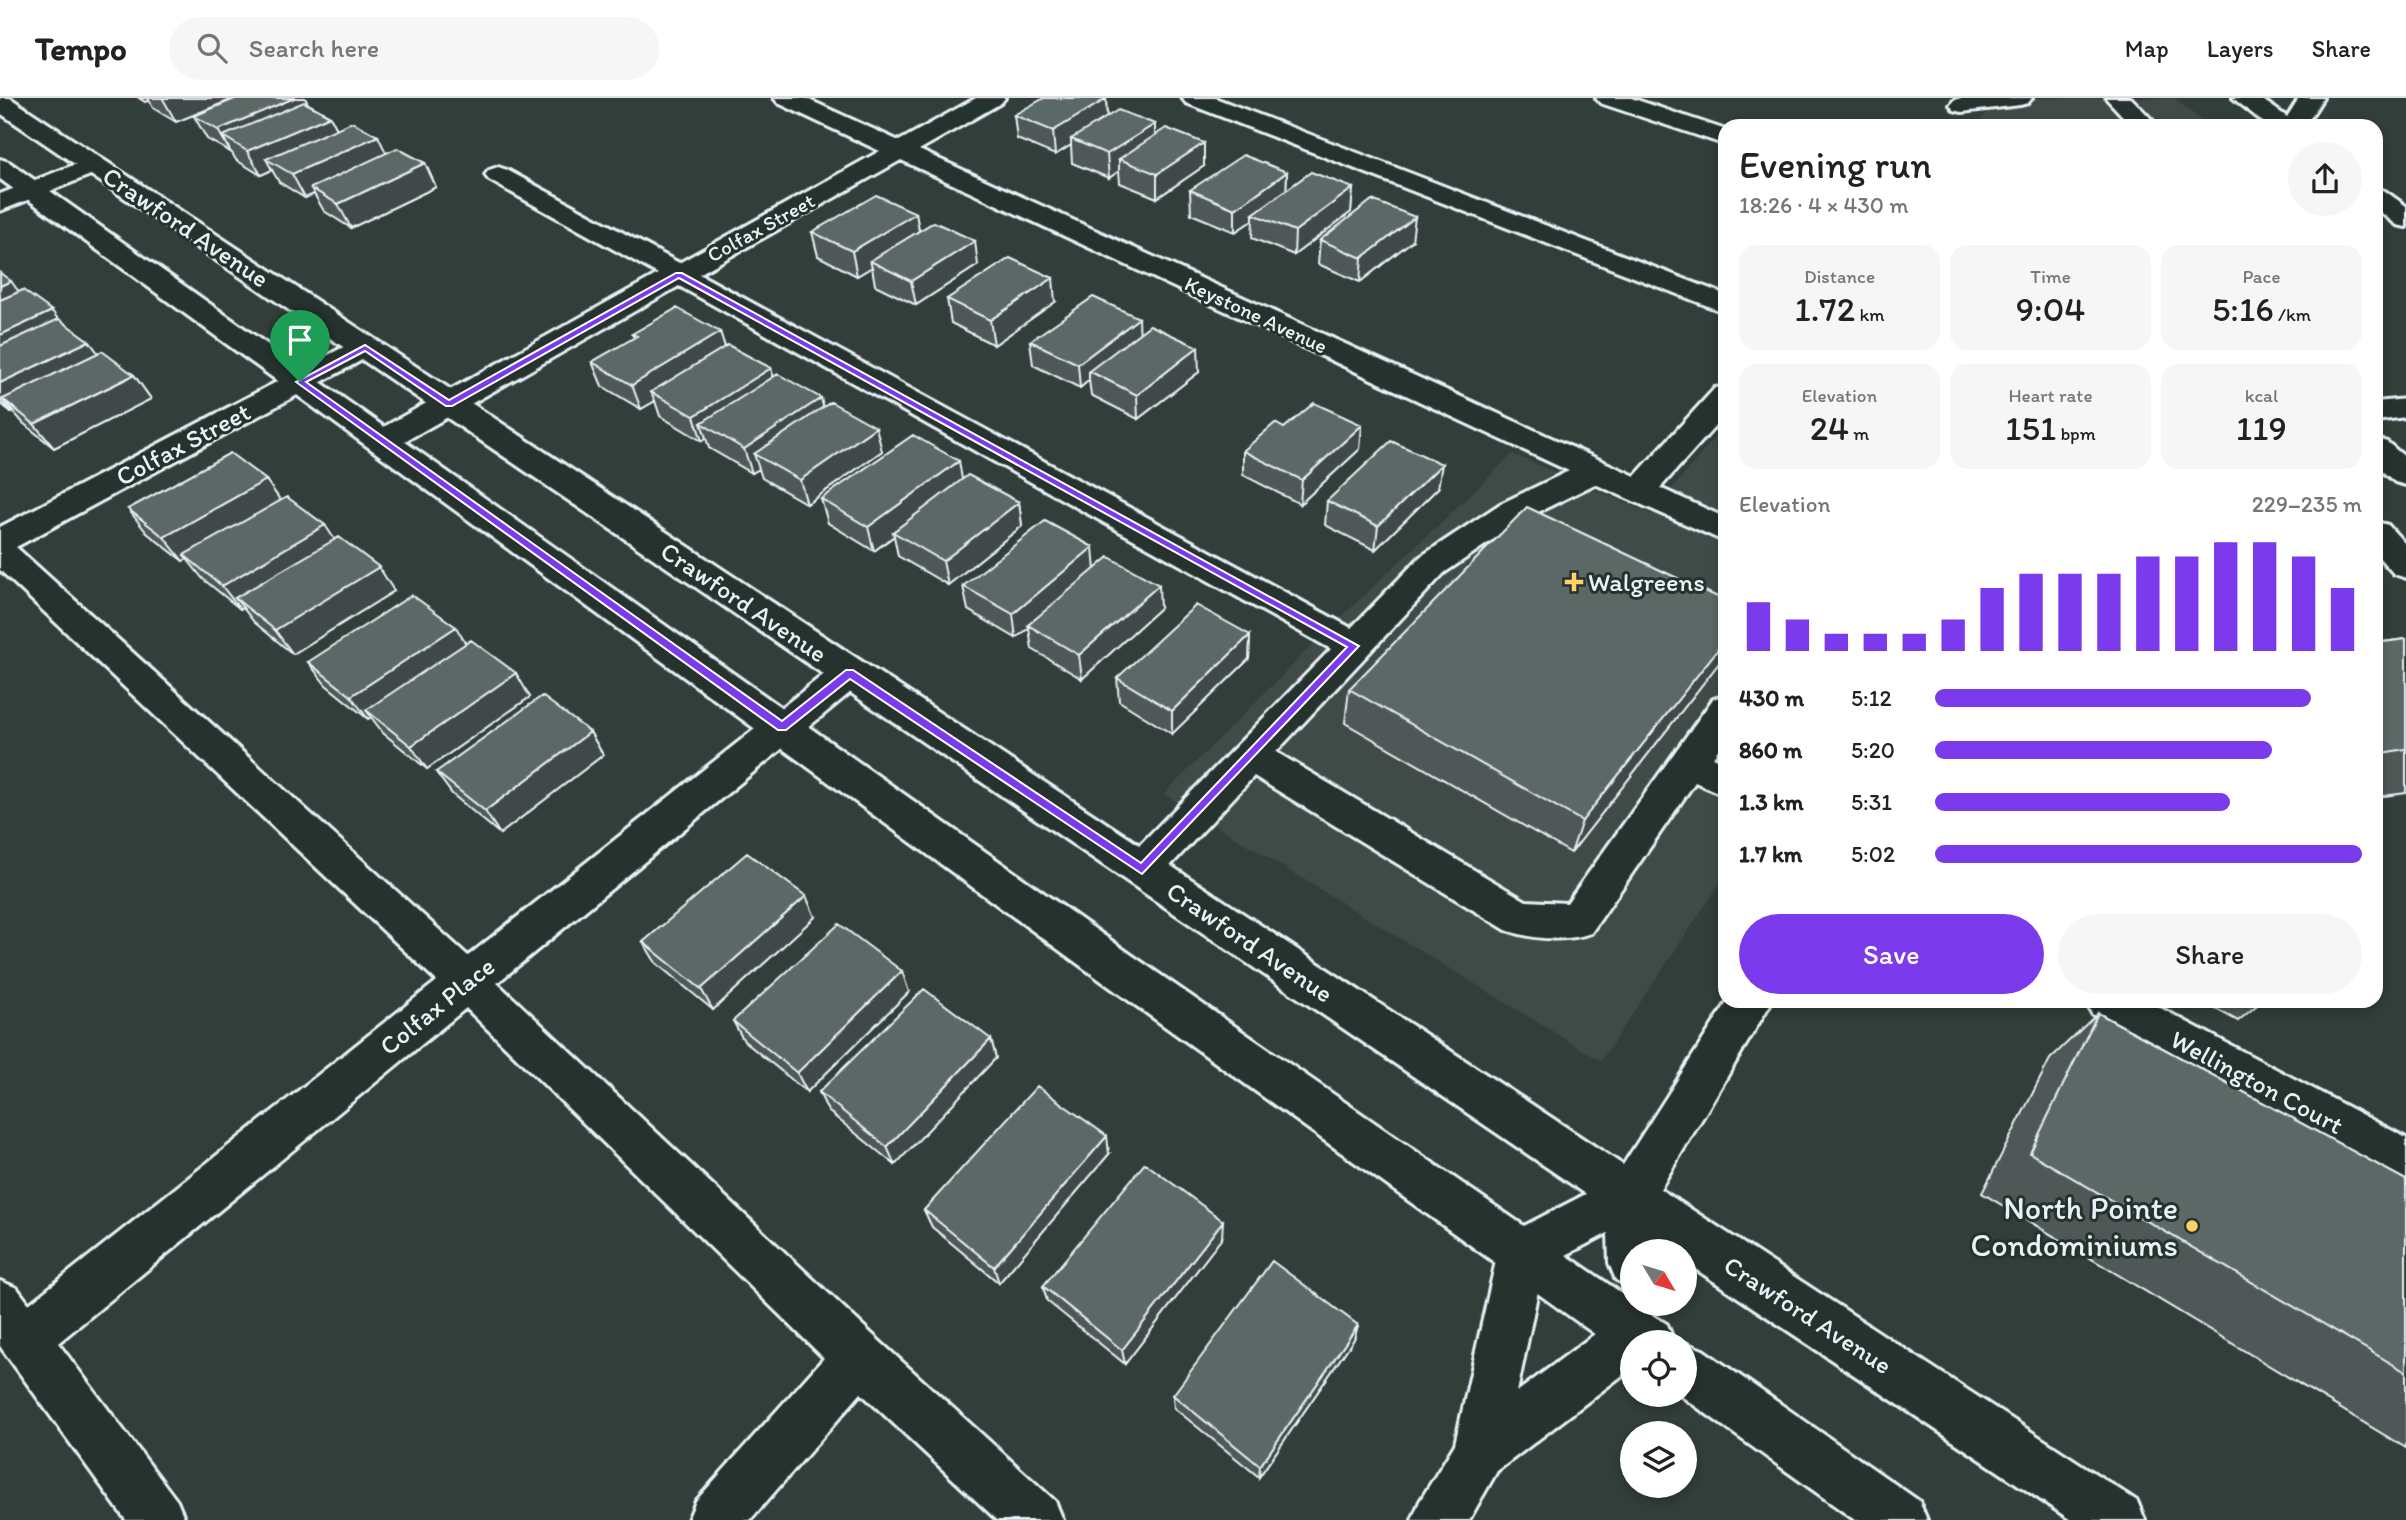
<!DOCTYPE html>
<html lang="en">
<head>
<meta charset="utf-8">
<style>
  body { margin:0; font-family:Itim,sans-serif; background:#f6f6f6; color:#222; height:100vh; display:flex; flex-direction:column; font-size:26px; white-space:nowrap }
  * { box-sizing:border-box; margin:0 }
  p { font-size:23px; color:#767676 }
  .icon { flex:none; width:38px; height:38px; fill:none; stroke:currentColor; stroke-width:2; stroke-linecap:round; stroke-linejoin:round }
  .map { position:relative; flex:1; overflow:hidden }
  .side { position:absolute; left:1718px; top:21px; width:665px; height:889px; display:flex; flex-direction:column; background:#fff; border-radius:21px; box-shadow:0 4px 10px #0003 }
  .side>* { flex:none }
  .needle { width:46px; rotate:128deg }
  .fabs { position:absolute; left:1620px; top:1141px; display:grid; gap:14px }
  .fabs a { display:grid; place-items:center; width:77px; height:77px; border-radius:50%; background:#fff; box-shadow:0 4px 10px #0003; font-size:35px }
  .pin { position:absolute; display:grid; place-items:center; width:60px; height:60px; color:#fff; margin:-72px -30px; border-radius:50% 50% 50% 0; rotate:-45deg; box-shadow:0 0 7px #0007 }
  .pin .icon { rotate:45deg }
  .round { display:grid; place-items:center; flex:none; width:74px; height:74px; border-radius:37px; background:#f6f6f6 }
  .overview { display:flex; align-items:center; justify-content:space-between; height:119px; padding:0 21px }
  h1 { font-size:38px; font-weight:600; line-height:52px }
  .figures { display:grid; grid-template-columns:repeat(3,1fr); gap:10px; height:119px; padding:7px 21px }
  .figures div { display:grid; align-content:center; border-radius:18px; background:#f6f6f6; text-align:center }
  .figures b { font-size:35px; font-weight:600 }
  .figures small { font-size:19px; font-weight:400 }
  .figures p { font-size:19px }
  .chart { height:196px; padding:14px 21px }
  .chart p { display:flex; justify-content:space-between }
  .chart svg { width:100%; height:126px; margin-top:7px; stroke:#7c3aed; stroke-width:6 }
  .button { display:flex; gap:14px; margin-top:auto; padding:14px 21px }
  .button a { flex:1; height:80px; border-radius:42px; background:#7c3aed; color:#fff; font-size:28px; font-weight:600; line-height:80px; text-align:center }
  .button a+a { background:#f6f6f6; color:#222 }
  ul { padding:0 21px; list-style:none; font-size:23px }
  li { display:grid; grid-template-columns:112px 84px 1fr; align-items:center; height:52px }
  li i { height:18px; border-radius:9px; background:#7c3aed }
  header { display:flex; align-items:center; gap:42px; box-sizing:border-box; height:98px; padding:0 35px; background:#fff; border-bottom:2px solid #e0e0e0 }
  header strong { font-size:33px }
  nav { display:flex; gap:38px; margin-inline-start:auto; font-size:24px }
  .search { width:490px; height:63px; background:#f6f6f6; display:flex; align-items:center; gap:18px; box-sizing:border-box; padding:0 24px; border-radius:38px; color:#767676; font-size:26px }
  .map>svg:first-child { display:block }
  .built { fill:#3f4b46 }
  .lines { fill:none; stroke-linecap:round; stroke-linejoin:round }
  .minor-casing { stroke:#e8f1f8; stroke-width:6 }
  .major-casing { stroke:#e8f1f8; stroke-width:6 }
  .minor { fill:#26332d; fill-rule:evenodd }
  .major { fill:#26332d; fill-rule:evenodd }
  .wall { fill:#4f5957; stroke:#e8f1f8; stroke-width:2 }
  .shaded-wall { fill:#404947; stroke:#e8f1f8; stroke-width:2 }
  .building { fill:#5c6865; stroke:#e8f1f8; stroke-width:2 }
  .route { fill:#7c3aed; stroke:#fff; stroke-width:2; fill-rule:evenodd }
  .poi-dot { fill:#ffd166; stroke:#26332d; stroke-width:2.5 }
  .labels { text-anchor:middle; stroke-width:6; stroke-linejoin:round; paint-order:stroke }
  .far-street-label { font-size:21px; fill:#e8f1f8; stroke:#26332d }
  .street-label { font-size:26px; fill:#e8f1f8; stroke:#26332d }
  .poi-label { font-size:26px; fill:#e8f1f8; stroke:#26332d; text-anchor:start }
  .near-poi-label { font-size:32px; fill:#e8f1f8; stroke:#26332d; text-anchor:end }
</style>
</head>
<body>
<header>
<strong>Tempo</strong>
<div class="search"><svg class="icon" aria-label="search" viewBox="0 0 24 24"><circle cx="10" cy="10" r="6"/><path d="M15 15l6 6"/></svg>Search here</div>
<nav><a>Map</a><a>Layers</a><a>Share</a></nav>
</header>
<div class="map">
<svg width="2406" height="1422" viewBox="0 0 2406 1422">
  <rect width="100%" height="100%" fill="#323e39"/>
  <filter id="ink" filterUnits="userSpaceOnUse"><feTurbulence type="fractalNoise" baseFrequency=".0143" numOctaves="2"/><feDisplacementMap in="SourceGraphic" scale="14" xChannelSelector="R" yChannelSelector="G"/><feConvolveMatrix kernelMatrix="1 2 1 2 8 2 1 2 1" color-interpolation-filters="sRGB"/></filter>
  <g filter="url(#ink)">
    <path class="built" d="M 1972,0 L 2174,0 L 2208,28 L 1976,28 L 1987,15 Z
      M 1725,327 L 1725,778 L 1601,963 L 1164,696 L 1321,538 L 1513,356 L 1651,416 Z"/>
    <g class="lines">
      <g class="minor-casing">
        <path id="minor" d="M 774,0 L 805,0 L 899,43 L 976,0 L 1005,0 L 1001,5 L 919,52 L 1635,378 L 1715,290 L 1726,288 L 1726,316 L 1660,390 L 1726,420 L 1726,444 L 1595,386 L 1522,422 L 1444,475 L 1276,654 L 1526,803 L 1567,805 L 1713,601 L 1726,597 L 1726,640 L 1713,659 L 1726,665 L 1726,698 L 1695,684 L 1591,835 C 1566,844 1531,841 1506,832 L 1254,678 L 1156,783 L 1142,787 L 1128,783 L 1122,771 L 1128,759 L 1331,551 L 679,188 L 393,350 L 382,353 L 371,350 L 367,343 L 371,336 L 658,176 L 489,82 L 485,77 L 489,72 L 498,69 L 507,72 L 679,165 L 880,53 L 778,5 ZM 901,62 L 1569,373 L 1500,406 L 1420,459 L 1351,530 L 699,176 Z
          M 1182,0 L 1215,0 L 1726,197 L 1726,215 L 1186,5 Z
          M 1596,0 L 1631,0 L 1726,32 L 1726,47 L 1600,5 Z
          M 1961,0 L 2032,0 L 2028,5 L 2020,7 L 1962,14 L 1954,12 L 1950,7 L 1954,2 Z
          M 2106,0 L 2131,0 L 2158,28 L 2132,28 Z
          M 94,59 L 103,62 L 107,67 L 103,72 L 0,113 L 0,96 Z
          M 365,240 L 375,243 L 379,249 L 375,255 L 16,449 L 468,858 L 837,566 L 850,562 L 863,566 L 868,575 L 863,584 L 497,885 L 877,1241 L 1055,1403 L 1063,1422 L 997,1422 L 861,1295 L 750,1422 L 688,1422 L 696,1403 L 824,1260 L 466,910 L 58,1245 L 177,1403 L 185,1422 L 126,1422 L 0,1248 L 0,1183 L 17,1190 L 29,1206 L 437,883 L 0,472 L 0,429 L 355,243 Z
          M 2406,301 L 2406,319 L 2376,323 L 2376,304 Z
          M 2376,341 L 2387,344 L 2406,360 L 2406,387 L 2395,384 L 2376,368 Z
          M 2376,424 L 2388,427 L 2406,447 L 2406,480 L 2394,476 L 2376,456 Z
          M 2086,903 L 2147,903 L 2406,1040 L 2406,1086 L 2092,916 Z
          M 1522,1130 L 1539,1137 L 1546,1154 L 1517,1294 L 1619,1218 L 1636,1210 L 1653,1218 L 1661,1235 L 1657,1244 L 1633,1244 L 1633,1269 L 1497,1373 L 1469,1422 L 1412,1422 L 1420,1403 L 1455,1346 L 1498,1154 L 1505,1137 Z"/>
      </g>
      <g class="major-casing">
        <path id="major" d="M 0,0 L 10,0 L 1623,1067 L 1728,903 L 1772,903 L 1660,1091 L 2137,1403 L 2145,1422 L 2071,1422 L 1685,1164 L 1685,1153 L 1670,1153 L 1655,1144 L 1656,1153 L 1633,1153 L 1633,1189 L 1616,1182 L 1609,1165 L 1608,1135 L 1566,1157 L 1633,1203 L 1633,1206 L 1667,1226 L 1674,1244 L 1633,1244 L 1631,1262 L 1103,884 L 0,81 L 0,61 L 9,64 L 1133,858 L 1524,1128 L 1586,1096 L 0,15 Z
          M 2233,0 L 2260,0 L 2287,19 L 2299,0 L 2323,0 L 2305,28 L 2268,28 Z
          M 2376,90 L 2385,93 L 2406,108 L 2406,129 L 2397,127 L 2376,111 Z
          M 1685,1245 L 1703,1252 L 1919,1403 L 1927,1422 L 1855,1422 L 1680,1297 L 1685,1297 Z"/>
      </g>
      <use href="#minor" class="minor"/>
      <use href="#major" class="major"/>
    </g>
    <path class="wall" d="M 139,0 L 235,0 L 176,24 L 153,10 L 149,2 L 145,4 Z
      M 237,0 L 305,0 L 308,6 L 330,18 L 336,30 L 386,55 L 425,65 L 436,89 L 351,130 L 324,113 L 314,96 L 305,100 L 279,84 L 272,72 L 261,77 L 236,62 L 232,55 L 207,41 L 194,18 Z
      M 1106,1 L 1107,19 L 1155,26 L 1155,37 L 1204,68 L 1157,100 L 1120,85 L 1119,73 L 1109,80 L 1072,65 L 1071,47 L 1055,57 L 1017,41 L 1014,17 Z
      M 1287,74 L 1286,92 L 1353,90 L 1351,114 L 1294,157 L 1252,140 L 1253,122 L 1235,134 L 1191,116 L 1190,92 Z
      M 916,115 L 919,133 L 978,167 L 916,207 L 875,187 L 872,169 L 857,178 L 818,158 L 812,134 Z
      M 1320,142 L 1412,143 L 1360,184 L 1318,166 Z
      M 0,175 L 19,194 L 89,243 L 98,255 L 134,277 L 151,301 L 54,350 L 23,325 L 13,313 L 11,314 L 0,305 Z
      M 947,201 L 1055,204 L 994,247 L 951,225 Z
      M 720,234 L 725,249 L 771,270 L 773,279 L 824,309 L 882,353 L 807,406 L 762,380 L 759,371 L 752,375 L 709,350 L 706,340 L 702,343 L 660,318 L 655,303 L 641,311 L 602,288 L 592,264 L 634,240 L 632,236 Z
      M 1139,236 L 1199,274 L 1138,321 L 1091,297 L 1089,282 L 1080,290 L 1033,267 L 1030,243 Z
      M 1362,327 L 1360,351 L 1300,406 L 1243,377 L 1243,353 L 1284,330 Z
      M 266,382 L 280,402 L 335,441 L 394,493 L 293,556 L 254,524 L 243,510 L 240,511 L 203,481 L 187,461 L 183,463 L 147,435 L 128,411 Z
      M 962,382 L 1019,404 L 1022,428 L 948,487 L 898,458 L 894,438 L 874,453 L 828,425 L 821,401 Z
      M 1438,390 L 1375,452 L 1325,427 L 1327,403 Z
      M 1095,471 L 1160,510 L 1082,581 L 1032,551 L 1029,530 L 1016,540 L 968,512 L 963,488 Z
      M 1726,503 L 1726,556 L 1571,755 L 1345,625 L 1349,591 Z
      M 1250,537 L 1249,561 L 1172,636 L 1119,603 L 1117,580 Z
      M 2406,541 L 2406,695 L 2376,699 L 2376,545 Z
      M 466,545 L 530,599 L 427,671 L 383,635 L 371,619 L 368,621 L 326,587 L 308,564 Z
      M 590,634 L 603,657 L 500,736 L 452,696 L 436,674 Z
      M 815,819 L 713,912 L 656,865 L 643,844 Z
      M 909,894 L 807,994 L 744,943 L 733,923 Z
      M 2201,903 L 2262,903 L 2238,923 Z
      M 2098,915 L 2406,1082 L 2406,1350 L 1982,1095 L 2050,961 Z
      M 991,941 L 996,960 L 895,1067 L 828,1013 L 819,994 Z
      M 1109,1056 L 999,1185 L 932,1129 L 924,1112 Z
      M 1222,1140 L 1125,1266 L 1047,1203 L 1043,1188 Z
      M 1358,1227 L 1354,1241 L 1259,1379 L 1174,1310 L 1173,1297 Z"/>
    <path class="shaded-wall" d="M 164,0 L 235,0 L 176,24 L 163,1 Z
      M 294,0 L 305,0 L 315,19 L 223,38 L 231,55 L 218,32 Z
      M 1106,1 L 1107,25 L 1071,41 L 1071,47 L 1055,57 L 1053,33 Z
      M 330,18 L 342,41 L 266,61 L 272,72 L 261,77 L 247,53 Z
      M 1155,26 L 1155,49 L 1119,61 L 1119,73 L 1109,80 L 1107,56 Z
      M 378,38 L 389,61 L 311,90 L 314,96 L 305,100 L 292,76 Z
      M 1204,45 L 1204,68 L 1157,100 L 1157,76 Z
      M 425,65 L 436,89 L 351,130 L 338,106 Z
      M 1287,74 L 1286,98 L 1253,116 L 1253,122 L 1235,134 L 1235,111 Z
      M 1353,90 L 1351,114 L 1294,157 L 1295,133 Z
      M 916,115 L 920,139 L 870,163 L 872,169 L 857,178 L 852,153 Z
      M 1415,119 L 1412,143 L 1360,184 L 1362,160 Z
      M 975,143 L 978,167 L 916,207 L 911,183 Z
      M 1053,180 L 1055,204 L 994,247 L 990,222 Z
      M 11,183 L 29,208 L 0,221 L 0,188 Z
      M 52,213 L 70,237 L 0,270 L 0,237 Z
      M 1139,220 L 1140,244 L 1089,273 L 1089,282 L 1080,290 L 1078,266 Z
      M 720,234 L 728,258 L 651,294 L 655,303 L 641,311 L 632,287 Z
      M 89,243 L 107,267 L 3,301 L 13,313 L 11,314 L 0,301 L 0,285 Z
      M 1198,249 L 1199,274 L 1138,321 L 1137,297 Z
      M 771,270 L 778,294 L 701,325 L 706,340 L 702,343 L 694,318 Z
      M 134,277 L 151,301 L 54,350 L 34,326 Z
      M 821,300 L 827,324 L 754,356 L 759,371 L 752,375 L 744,351 Z
      M 1362,327 L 1360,351 L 1300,406 L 1302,382 Z
      M 876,329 L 882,353 L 807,406 L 800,382 Z
      M 959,363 L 963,387 L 893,434 L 894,438 L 874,453 L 868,429 Z
      M 1442,366 L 1438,390 L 1375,452 L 1378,428 Z
      M 266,382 L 283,406 L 184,457 L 187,461 L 183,463 L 164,439 Z
      M 1019,404 L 1022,428 L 948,487 L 943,463 Z
      M 325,427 L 341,451 L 235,500 L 243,510 L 240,511 L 222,488 Z
      M 1093,449 L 1095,473 L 1028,527 L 1029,530 L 1016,540 L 1013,516 Z
      M 379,469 L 394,493 L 293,556 L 275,532 Z
      M 1159,487 L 1160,510 L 1082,581 L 1079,557 Z
      M 456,529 L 470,553 L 366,612 L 371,619 L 368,621 L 351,598 Z
      M 1250,537 L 1249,561 L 1172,636 L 1172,613 Z
      M 1726,541 L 1726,556 L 1571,755 L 1582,723 Z
      M 516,575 L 530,599 L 427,671 L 411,648 Z
      M 590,634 L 603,657 L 500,736 L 485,713 Z
      M 806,798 L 815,819 L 713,912 L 701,891 Z
      M 902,873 L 909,894 L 807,994 L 797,975 Z
      M 991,941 L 996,960 L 895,1067 L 887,1049 Z
      M 1107,1038 L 1109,1056 L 999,1185 L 994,1169 Z
      M 1223,1123 L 1222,1140 L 1125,1266 L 1122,1252 Z
      M 1358,1227 L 1354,1241 L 1259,1379 L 1260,1368 Z"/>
    <path class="building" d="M 237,0 L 294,0 L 218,32 L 194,18 Z
      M 1044,0 L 1102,0 L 1106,1 L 1053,33 L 1014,17 Z
      M 304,4 L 330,18 L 247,53 L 223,38 Z
      M 1118,12 L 1155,26 L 1107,56 L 1071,41 Z
      M 352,24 L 378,38 L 292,76 L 266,61 Z
      M 1166,30 L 1204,45 L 1157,76 L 1119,61 Z
      M 397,50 L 425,65 L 338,106 L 311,90 Z
      M 1243,57 L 1287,74 L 1235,111 L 1190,92 Z
      M 1311,74 L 1353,90 L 1295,133 L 1253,116 Z
      M 876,97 L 916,115 L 852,153 L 812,134 Z
      M 1372,102 L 1415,119 L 1362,160 L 1320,142 Z
      M 934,124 L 975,143 L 911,183 L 870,163 Z
      M 1010,160 L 1053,180 L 990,222 L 947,201 Z
      M 0,175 L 11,183 L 0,188 Z
      M 23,192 L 52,213 L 0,237 L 0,202 Z
      M 1093,199 L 1139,220 L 1078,266 L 1030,243 Z
      M 677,210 L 720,234 L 632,287 L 592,264 L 637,238 L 632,236 Z
      M 59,221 L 89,243 L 0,285 L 0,248 Z
      M 1150,227 L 1198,249 L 1137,297 L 1089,273 Z
      M 728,247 L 771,270 L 694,318 L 651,294 Z
      M 102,253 L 134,277 L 34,326 L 3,301 Z
      M 778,276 L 821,300 L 744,351 L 701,325 Z
      M 831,304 L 876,329 L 800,382 L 754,356 Z
      M 1314,305 L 1362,327 L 1302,382 L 1243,353 L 1275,325 L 1284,330 Z
      M 913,337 L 959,363 L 868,429 L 821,401 Z
      M 1391,343 L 1442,366 L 1378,428 L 1327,403 Z
      M 230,355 L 266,382 L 164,439 L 128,411 Z
      M 968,377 L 1019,404 L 943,463 L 893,434 Z
      M 287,399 L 325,427 L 222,488 L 184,457 Z
      M 1527,409 L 1726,503 L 1726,541 L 1582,723 L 1349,591 Z
      M 1045,423 L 1093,449 L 1013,516 L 963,488 Z
      M 339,439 L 379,469 L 275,532 L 235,500 Z
      M 1109,459 L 1159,487 L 1079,557 L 1028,527 Z
      M 412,497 L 456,529 L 351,598 L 308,564 Z
      M 1196,507 L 1250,537 L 1172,613 L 1117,580 Z
      M 2406,541 L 2406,651 L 2382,655 L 2376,667 L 2376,545 Z
      M 471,542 L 516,575 L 411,648 L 366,612 Z
      M 542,598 L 590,634 L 485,713 L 436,674 Z
      M 747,755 L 806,798 L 701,891 L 643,844 Z
      M 839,826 L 902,873 L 797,975 L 733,923 Z
      M 924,891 L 991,941 L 887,1049 L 819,994 Z
      M 2098,915 L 2406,1082 L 2406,1274 L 2030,1055 Z
      M 1037,988 L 1107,1038 L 994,1169 L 924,1112 Z
      M 1145,1065 L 1223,1123 L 1122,1252 L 1043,1188 Z
      M 1272,1163 L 1358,1227 L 1260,1368 L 1173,1297 Z"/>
  </g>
  <path class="route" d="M 676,175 L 682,175 L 1359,548 L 1142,776 L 850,581 L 786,632 L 778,632 L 296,284 L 365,247 L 449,302 ZM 679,180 L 1347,549 L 1141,765 L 853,572 L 846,572 L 782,623 L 306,284 L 365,253 L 446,308 L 452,308 Z"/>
  <g class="poi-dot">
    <path d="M1570.5 473.5h7v7h7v7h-7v7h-7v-7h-7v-7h7z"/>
    <circle cx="2192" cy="1128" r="7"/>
  </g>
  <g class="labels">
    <g class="far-street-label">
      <text transform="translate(761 130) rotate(-29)" y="7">Colfax Street</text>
      <text transform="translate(1256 217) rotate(25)" y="7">Keystone Avenue</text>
    </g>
    <g class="street-label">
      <text transform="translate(186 129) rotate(34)" y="9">Crawford Avenue</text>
      <text transform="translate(183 346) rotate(-28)" y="9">Colfax Street</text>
      <text transform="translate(744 504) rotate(34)" y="9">Crawford Avenue</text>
      <text transform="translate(1250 844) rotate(34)" y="9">Crawford Avenue</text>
      <text transform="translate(437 908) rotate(-39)" y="9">Colfax Place</text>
      <text transform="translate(2257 984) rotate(28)" y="9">Wellington Court</text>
      <text transform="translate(1808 1217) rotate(33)" y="9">Crawford Avenue</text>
    </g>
    <g class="poi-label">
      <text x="1588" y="493">Walgreens</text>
    </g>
    <g class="near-poi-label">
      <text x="2178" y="1121">North Pointe<tspan x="2178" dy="37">Condominiums</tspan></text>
    </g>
  </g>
</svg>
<div class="fabs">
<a><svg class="needle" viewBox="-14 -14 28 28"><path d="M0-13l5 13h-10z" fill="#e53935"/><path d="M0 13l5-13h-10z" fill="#767676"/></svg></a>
<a><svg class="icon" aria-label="locate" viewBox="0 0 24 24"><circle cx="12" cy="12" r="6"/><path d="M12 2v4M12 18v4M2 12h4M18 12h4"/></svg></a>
<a><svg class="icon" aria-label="layers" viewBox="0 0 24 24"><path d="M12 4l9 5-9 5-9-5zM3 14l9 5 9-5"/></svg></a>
</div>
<div class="pin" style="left:300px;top:284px;background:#1e9e55"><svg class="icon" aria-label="arrive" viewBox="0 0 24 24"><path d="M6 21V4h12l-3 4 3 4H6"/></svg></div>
<section class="side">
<div class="overview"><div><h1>Evening run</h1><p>18:26 · 4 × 430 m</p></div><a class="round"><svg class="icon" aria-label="share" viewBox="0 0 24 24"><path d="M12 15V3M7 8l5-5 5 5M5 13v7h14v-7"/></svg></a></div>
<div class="figures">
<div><p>Distance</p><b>1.72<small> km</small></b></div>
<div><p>Time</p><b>9:04</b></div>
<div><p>Pace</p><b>5:16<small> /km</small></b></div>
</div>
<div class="figures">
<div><p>Elevation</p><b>24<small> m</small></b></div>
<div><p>Heart rate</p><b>151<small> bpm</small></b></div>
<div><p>kcal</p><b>119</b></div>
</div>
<div class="chart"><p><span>Elevation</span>229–235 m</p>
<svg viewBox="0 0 160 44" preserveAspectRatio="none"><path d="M5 44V27M15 44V33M25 44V38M35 44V38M45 44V38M55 44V33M65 44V22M75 44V17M85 44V17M95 44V17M105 44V11M115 44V11M125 44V6M135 44V6M145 44V11M155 44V22"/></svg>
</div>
<ul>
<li><b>430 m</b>5:12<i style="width:88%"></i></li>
<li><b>860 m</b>5:20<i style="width:79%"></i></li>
<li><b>1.3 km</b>5:31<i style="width:69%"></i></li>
<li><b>1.7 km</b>5:02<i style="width:100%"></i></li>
</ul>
<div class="button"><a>Save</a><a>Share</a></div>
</section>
</div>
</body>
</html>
